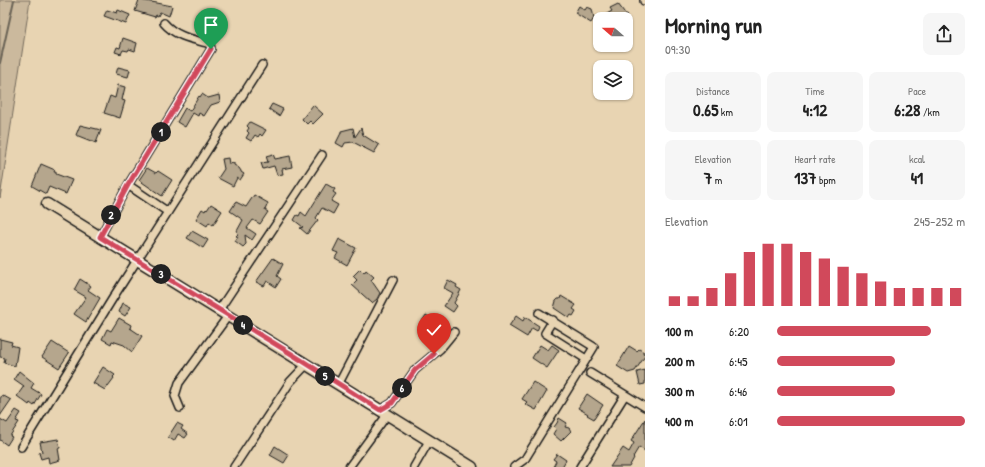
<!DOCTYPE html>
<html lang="en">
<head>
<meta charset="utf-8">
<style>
  body { margin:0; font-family:"Patrick Hand",sans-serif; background:#f6f6f6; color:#222; height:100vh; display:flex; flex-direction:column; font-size:15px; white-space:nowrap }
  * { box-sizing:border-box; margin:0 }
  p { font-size:13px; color:#767676 }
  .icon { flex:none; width:22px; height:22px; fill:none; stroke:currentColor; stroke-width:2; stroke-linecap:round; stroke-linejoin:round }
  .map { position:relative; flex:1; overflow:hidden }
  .details { display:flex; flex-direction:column; background:#fff; width:340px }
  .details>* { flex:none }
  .needle { width:26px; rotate:290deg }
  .controls { position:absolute; left:593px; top:12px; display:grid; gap:8px }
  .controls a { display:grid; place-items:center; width:40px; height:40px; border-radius:8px; background:#fff; box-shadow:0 1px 3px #0004; font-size:20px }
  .pin { position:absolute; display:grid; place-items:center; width:34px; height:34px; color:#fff; margin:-41px -17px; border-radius:50% 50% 50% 0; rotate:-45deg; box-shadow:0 0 4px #0007 }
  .pin .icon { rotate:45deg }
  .km { position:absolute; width:20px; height:20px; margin:-10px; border-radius:50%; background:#222; color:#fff; font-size:11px; line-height:20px; text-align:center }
  .round { display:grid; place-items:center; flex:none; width:42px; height:42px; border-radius:8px; background:#f6f6f6 }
  .headline { display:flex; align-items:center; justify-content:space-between; height:68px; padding:0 20px }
  h1 { font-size:22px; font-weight:800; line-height:30px }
  .stats { display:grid; grid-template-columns:repeat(3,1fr); gap:6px; height:68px; padding:4px 20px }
  .stats div { display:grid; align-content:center; border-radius:8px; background:#f6f6f6; text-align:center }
  .stats b { font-size:17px; font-weight:800 }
  .stats small { font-size:11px; font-weight:400 }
  .stats p { font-size:11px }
  .chart { height:112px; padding:8px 20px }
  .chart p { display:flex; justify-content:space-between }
  .chart svg { width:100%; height:72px; margin-top:4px; stroke:#d1495b; stroke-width:6 }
  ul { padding:0 20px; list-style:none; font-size:13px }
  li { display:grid; grid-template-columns:64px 48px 1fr; align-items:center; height:30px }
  li i { height:10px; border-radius:5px; background:#d1495b }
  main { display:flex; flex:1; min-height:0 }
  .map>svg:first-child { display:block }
  .green { fill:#cbb99d; stroke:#746a5c }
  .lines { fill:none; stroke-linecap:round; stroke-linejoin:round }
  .stream { stroke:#6b6356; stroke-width:2 }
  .building { fill:#b5a68d; stroke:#1c1c1c }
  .street-casing { stroke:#1c1c1c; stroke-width:10 }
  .secondary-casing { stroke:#1c1c1c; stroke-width:13 }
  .street { stroke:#e8d4b2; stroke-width:7 }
  .secondary { stroke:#e8d4b2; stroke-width:10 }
  .route-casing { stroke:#fff; stroke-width:8 }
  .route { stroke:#d1495b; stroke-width:5 }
</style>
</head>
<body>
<main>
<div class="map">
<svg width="645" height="467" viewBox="0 0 645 467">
  <rect width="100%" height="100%" fill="#e8d4b2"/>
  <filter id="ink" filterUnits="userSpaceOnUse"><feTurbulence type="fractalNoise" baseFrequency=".025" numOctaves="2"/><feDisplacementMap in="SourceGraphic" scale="8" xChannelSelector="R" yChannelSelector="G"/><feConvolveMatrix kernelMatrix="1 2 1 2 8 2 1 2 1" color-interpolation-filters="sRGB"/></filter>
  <g filter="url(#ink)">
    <path class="green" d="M 0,0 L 30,0 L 0,198 Z"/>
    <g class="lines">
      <path class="stream" d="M 0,63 L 14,0"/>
    </g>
    <path class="building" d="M 139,0 L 157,3 L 172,6 L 169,16 L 160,12 L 158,16 L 156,15 L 155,17 L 135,11 Z
      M 618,4 L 627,16 L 622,19 L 598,19 L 612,11 L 610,8 Z
      M 579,6 L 585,10 L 587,7 L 592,9 L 594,18 L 591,23 L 575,13 Z
      M 107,10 L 117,13 L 118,10 L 130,15 L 126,24 L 104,16 Z
      M 123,38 L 137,43 L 135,51 L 129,49 L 128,51 L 123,50 L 121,54 L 115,52 L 117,47 L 120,48 Z
      M 118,67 L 130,70 L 128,77 L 116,74 Z
      M 118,85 L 125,87 L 122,100 L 125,101 L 120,118 L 104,113 L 110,96 L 115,98 Z
      M 202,94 L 208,98 L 219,95 L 220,102 L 211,105 L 204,116 L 199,113 L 198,116 L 193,113 L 185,127 L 177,122 L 185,108 L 190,111 L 199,96 L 200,97 Z
      M 272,104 L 283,109 L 279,116 L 269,109 Z
      M 313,105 L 323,114 L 313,124 L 310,121 L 307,124 L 302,119 Z
      M 250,122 L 266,130 L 262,136 L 260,134 L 258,137 L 255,135 L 251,141 L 246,138 L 249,133 L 247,131 L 249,128 L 247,126 Z
      M 80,125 L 101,130 L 96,143 L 76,135 Z
      M 353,128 L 355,137 L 361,128 L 363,135 L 379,145 L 374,153 L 353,142 L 345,143 L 343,147 L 336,143 L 341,133 L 341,131 Z
      M 273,154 L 275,159 L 290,156 L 292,167 L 282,169 L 283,174 L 277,175 L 274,166 L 263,169 L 261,163 L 268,162 L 266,156 Z
      M 228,158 L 229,164 L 234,163 L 234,165 L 239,168 L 241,171 L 241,172 L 244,174 L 240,180 L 237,178 L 233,186 L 218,178 L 224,169 L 222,159 Z
      M 41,164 L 55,170 L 54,172 L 56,172 L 56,174 L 72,180 L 66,194 L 49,187 L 46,194 L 32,186 Z
      M 147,168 L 156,173 L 158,171 L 172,180 L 162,196 L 139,180 Z
      M 326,184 L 335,189 L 333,192 L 336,194 L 331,201 L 338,205 L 333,214 L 322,208 L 316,218 L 318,220 L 307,234 L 300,228 L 303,227 L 294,220 L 297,215 L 299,216 L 301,212 L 306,216 Z
      M 254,195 L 268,203 L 265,210 L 268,212 L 260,224 L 253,220 L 247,228 L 256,234 L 252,240 L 245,235 L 246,244 L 243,247 L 235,241 L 238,237 L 236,236 L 238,234 L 237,231 L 243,220 L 230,211 L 236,202 L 246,207 Z
      M 211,204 L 222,211 L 213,225 L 209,222 L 207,226 L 196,219 L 202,209 L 205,211 L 206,209 L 207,210 Z
      M 192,231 L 208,240 L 203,248 L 187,238 Z
      M 339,239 L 356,248 L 347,265 L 335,258 L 338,253 L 333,251 Z
      M 273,258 L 283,264 L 277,276 L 281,279 L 276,287 L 267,281 L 264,286 L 256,282 Z
      M 360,269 L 364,273 L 366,270 L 374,277 L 371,280 L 380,293 L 377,299 L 372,303 L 352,285 L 357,280 L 353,276 Z
      M 80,279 L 91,286 L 88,290 L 100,298 L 86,322 L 74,314 L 86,297 L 74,290 Z
      M 448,280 L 457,285 L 456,287 L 461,290 L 454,303 L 457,306 L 453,312 L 444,306 L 453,293 L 444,288 Z
      M 561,296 L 576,305 L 573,309 L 576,311 L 573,316 L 571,315 L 569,318 L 554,308 L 556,301 L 558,299 L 560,299 Z
      M 123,303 L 131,307 L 125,316 L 119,312 Z
      M 426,315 L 439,323 L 439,324 L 445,329 L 436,343 L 424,335 L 428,328 L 421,323 Z
      M 516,316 L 523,321 L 525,317 L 539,326 L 537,331 L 532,328 L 527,337 L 509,326 Z
      M 119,318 L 131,325 L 130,328 L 142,336 L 132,352 L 124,345 L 112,341 L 111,344 L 102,339 L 107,329 L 111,331 Z
      M 0,339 L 12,342 L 11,345 L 18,347 L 15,366 L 4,363 L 5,358 L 0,357 Z
      M 52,342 L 69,353 L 59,368 L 42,357 Z
      M 540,345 L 548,350 L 552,345 L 559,350 L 547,368 L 532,358 Z
      M 629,346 L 637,351 L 639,349 L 644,352 L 643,354 L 645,356 L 635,371 L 628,373 L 617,366 Z
      M 103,367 L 115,375 L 113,377 L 114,378 L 105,390 L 93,383 Z
      M 645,370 L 645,384 L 640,385 L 637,372 Z
      M 19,371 L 34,383 L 31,388 L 41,394 L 34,406 L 30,403 L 29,405 L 17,396 L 24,386 L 14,379 Z
      M 533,382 L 547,391 L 536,410 L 525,404 L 527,402 L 522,399 Z
      M 587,394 L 603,405 L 594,419 L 587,415 L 588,414 L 578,408 Z
      M 2,395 L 11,400 L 0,416 L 0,399 Z
      M 16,410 L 21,413 L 16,421 L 19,422 L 10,436 L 12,437 L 7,445 L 0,440 L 0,419 L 7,423 Z
      M 559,418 L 567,423 L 565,427 L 569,428 L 571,431 L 561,441 L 553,434 L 556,429 L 554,427 L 557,423 Z
      M 645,419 L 645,451 L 639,447 L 633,457 L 634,458 L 629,467 L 610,467 L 623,448 L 629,452 L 634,443 L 631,441 Z
      M 177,423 L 183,426 L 181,429 L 188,434 L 185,438 L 178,434 L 174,441 L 168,437 Z
      M 58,439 L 60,448 L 58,448 L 60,460 L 49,463 L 48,457 L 41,459 L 39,453 L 42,452 L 40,442 Z
      M 275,446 L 289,455 L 284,463 L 270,455 Z
      M 557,454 L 566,460 L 562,467 L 553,467 L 556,461 L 553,459 Z"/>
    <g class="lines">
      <g class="street-casing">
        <path id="street" d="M 644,1 L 644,0
          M 128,185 L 168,212
          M 100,237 L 128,185 L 211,49 L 210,45 L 207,43 C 191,39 175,36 164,23
          M 219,310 L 322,155
          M 553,320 L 545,333 L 586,359
          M 590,373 L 645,407
          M 338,385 L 393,280
          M 180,408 L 175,396 L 179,383 L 228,316
          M 380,410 L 392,403 L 415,370 L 440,349 L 454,332
          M 21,447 L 116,293 L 262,65
          M 234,467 L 281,396 L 290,382 L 307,364
          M 349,467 L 387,415
          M 414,467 L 429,441
          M 514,467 L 525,459 L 594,347 L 539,313
          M 580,467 L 625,395"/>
      </g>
      <g class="secondary-casing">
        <path id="secondary" d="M 47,204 L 472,467"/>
      </g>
      <use href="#street" class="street"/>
      <use href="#secondary" class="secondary"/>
    </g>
  </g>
  <g class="lines" filter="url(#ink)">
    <g class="route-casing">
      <path id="route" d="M 211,49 L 128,185 L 100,237 L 290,353 L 380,410 L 392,403 L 415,370 L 434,354"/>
    </g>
    <use href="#route" class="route"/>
  </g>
</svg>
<div class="controls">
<a><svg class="needle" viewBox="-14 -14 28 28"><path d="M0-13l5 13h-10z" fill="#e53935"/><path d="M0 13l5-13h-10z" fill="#767676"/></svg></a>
<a><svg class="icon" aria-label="layers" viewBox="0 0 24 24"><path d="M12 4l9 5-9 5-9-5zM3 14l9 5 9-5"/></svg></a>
</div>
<div class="pin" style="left:211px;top:49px;background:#1e9e55"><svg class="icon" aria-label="arrive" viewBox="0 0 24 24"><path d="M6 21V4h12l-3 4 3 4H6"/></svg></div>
<div class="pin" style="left:434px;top:354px;background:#d93025"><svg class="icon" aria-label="check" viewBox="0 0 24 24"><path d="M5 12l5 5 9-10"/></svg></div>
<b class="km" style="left:161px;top:132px">1</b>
<b class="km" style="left:111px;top:215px">2</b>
<b class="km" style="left:161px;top:274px">3</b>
<b class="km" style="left:243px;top:325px">4</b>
<b class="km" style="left:325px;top:376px">5</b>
<b class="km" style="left:402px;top:388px">6</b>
</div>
<section class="details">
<div class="headline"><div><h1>Morning run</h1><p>09:30</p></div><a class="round"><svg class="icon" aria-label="share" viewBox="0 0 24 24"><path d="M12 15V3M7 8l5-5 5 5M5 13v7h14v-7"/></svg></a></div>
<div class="stats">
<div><p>Distance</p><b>0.65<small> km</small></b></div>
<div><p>Time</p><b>4:12</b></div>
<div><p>Pace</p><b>6:28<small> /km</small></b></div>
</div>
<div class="stats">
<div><p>Elevation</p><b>7<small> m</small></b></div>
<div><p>Heart rate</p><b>137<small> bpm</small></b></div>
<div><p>kcal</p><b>41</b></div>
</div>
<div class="chart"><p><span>Elevation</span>245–252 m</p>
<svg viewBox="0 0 160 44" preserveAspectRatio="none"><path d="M5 44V38M15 44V38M25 44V33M35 44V24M45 44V11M55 44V6M65 44V6M75 44V11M85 44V15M95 44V20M105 44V24M115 44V29M125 44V33M135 44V33M145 44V33M155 44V33"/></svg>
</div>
<ul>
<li><b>100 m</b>6:20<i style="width:82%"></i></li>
<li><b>200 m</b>6:45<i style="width:63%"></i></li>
<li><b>300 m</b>6:46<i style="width:63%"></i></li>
<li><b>400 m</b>6:01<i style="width:100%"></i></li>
</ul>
</section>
</main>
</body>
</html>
